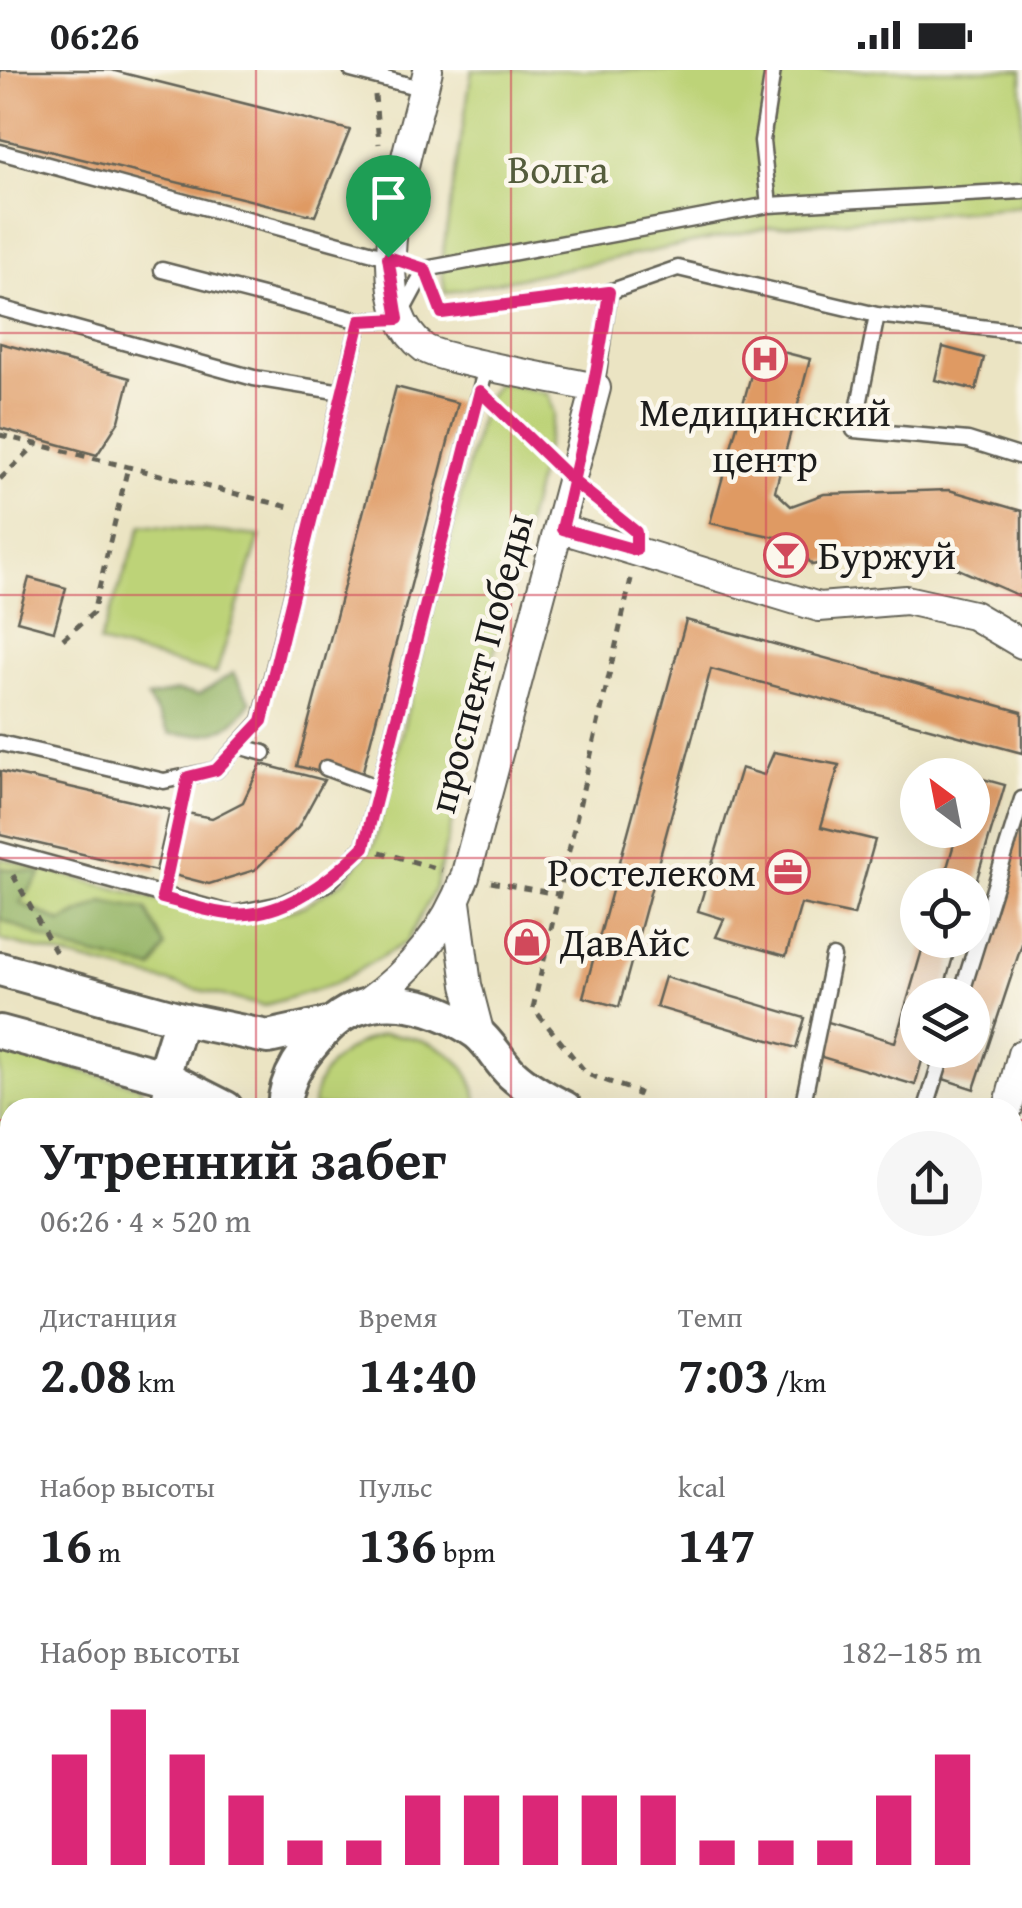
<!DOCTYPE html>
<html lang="ru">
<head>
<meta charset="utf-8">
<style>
  body { margin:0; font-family:"Gentium Book Plus",serif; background:#f6f6f6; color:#202124; height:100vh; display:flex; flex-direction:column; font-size:38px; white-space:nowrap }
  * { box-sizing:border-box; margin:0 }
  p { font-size:32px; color:#757577 }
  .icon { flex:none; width:55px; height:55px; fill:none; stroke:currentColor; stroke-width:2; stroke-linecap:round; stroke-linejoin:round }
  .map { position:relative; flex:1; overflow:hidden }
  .side { position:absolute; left:0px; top:1028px; width:1022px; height:812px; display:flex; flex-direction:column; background:#fff; border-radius:30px 30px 0 0; box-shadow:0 10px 40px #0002 }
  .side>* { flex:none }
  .needle { width:65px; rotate:328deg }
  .controls { position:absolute; left:900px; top:688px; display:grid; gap:20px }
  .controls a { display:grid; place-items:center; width:90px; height:90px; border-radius:50%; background:#fff; box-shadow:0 10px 40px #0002; font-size:50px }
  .pin { position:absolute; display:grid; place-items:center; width:85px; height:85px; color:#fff; margin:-102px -42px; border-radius:50% 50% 50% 0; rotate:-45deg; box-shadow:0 0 10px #0007 }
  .pin .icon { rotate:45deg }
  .round { display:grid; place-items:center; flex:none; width:105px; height:105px; border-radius:52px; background:#f6f6f6 }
  .head { display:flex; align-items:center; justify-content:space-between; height:170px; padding:0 40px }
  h1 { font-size:55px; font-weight:600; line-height:75px }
  .stats { display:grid; grid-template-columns:repeat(3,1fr); gap:15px; height:170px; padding:10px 40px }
  .stats div { display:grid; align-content:center }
  .stats b { font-size:50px; font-weight:600 }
  .stats small { font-size:28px; font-weight:400 }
  .stats p { font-size:28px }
  .chart { height:280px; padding:20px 40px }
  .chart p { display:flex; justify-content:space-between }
  .chart svg { width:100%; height:180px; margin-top:10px; stroke:#db2777; stroke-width:6 }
  .status { display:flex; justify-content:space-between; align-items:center; height:70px; padding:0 50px; background:#fff; direction:ltr }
  .status svg { height:28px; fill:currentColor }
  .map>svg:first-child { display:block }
  .green { fill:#bdd378; stroke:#6c784a; stroke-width:2.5 }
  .forest { fill:#96b568; stroke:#596842; stroke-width:2.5 }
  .building { fill:#df9a64 }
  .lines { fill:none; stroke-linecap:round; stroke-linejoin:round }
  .service-casing { stroke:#646256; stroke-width:19 }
  .minor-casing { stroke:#646256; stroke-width:32 }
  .tertiary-casing { stroke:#646256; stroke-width:38 }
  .path { stroke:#646256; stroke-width:5; stroke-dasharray:8 8; stroke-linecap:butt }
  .service { stroke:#fff; stroke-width:14 }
  .minor { stroke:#fff; stroke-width:28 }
  .tertiary { stroke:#fff; stroke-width:32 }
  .route-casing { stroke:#fff; stroke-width:20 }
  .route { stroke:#db2777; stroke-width:12 }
  .grid { fill:none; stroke:#d1495b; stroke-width:2.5; stroke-opacity:0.55 }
  .labels { text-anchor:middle; stroke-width:9; stroke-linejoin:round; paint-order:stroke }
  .park-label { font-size:40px; fill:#545c3c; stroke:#fbf7ec }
  .poi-label { font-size:40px; fill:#1c1c1c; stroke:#fbf7ec; text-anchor:start }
  .street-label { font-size:40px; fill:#1c1c1c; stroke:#fbf7ec }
</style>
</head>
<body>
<div class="status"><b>06:26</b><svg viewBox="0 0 49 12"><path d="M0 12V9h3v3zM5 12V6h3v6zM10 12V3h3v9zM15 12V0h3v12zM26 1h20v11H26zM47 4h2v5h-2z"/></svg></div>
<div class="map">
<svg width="1022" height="1838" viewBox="0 0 1022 1838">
  <rect width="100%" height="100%" fill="#fbf7ec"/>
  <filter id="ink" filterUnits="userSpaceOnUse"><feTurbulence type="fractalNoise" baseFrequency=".01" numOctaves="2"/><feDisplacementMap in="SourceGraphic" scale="20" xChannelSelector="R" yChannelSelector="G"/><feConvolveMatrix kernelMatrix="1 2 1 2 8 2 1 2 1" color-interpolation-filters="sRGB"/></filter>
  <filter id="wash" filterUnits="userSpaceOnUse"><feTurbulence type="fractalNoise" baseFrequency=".0048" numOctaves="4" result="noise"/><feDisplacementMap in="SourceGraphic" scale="40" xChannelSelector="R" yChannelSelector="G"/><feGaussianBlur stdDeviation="2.25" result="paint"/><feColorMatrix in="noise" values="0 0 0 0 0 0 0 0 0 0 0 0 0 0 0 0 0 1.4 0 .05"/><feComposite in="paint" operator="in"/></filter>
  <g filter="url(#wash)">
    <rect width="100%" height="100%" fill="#ebe4c3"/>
    <path class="green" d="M 472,0 L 1022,0 L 1022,136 L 771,157 L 445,223 L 441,194 Z
      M 499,312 L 548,324 L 554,344 L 435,819 L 407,872 L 334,914 L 263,936 L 0,870 L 0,788 L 242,852 L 304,836 L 345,810 L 374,774 L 484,332 Z
      M 142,455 L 260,466 L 216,604 L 99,573 Z
      M 383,964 C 429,966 474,985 478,1037 L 313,1037 C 315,997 348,975 383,964 Z
      M 0,979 L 142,1017 L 136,1037 L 10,1038 L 10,1152 L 0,1149 Z
      M 102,1830 L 161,1830 L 159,1838 L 100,1838 Z"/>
    <path class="forest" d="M 233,603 L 251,632 C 227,667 210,665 170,664 L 147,628 L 176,621 L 199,625 Z
      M 0,798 L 42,803 L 20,833 L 61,852 L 103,832 L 146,839 L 165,877 L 153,899 L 71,880 L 0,849 Z"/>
    <g id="blocks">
      <path class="building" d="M 0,0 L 111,0 L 350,60 L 315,146 L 0,69 Z
        M 0,273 L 130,308 L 119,351 L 97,385 L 0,358 Z
        M 759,276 L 810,289 L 775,421 L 791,436 L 824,424 L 949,420 L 1022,441 L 1022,527 L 922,483 L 863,484 L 812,495 L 794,471 L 710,453 Z
        M 943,277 L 984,288 L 976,320 L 935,310 Z
        M 396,317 L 458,333 L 360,712 L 297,696 Z
        M 29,508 L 66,518 L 54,561 L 17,551 Z
        M 686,550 L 1022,642 L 1022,683 L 711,599 L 619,937 L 583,927 Z
        M 774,682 L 839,695 L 821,757 L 875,770 L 854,845 L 801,834 L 786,886 L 716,867 L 724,849 L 698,841 L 741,698 L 764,705 Z
        M 929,693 L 967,704 L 966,705 L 925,705 Z
        M 261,694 L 324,710 L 298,758 L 255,800 L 209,814 L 174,805 L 187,743 L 212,748 L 243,732 Z
        M 0,701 L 170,740 L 156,801 L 0,765 Z
        M 972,706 L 1005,715 L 975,815 L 942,815 L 958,760 L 972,760 Z
        M 1022,753 L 1022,874 L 974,1019 L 937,1007 L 946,980 L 972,980 L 972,925 L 964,925 Z
        M 532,854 L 541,856 L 531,887 L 515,884 L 521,858 L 529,860 Z
        M 925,870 L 958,870 L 942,925 L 918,925 L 918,980 L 925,980 L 915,1015 L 815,985 L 825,951 L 895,972 Z
        M 665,907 L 805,948 L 796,978 L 656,937 Z
        M 0,1281 L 10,1283 L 10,1345 L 0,1342 Z
        M 1012,1507 L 1022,1510 L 1022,1569 L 1012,1567 Z
        M 10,1805 L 10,1830 L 65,1830 L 63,1838 L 0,1838 Z
        M 375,1830 L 436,1830 L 434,1838 L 373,1838 Z"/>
    </g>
  </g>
  <g filter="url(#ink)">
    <use href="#blocks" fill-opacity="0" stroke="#646256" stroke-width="2.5"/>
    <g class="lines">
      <g class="service-casing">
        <path id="service" d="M 351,0 L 424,19
          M 0,82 L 388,187
          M 769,135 L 762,71 L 773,0
          M 162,200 L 360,251 L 359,257
          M 0,238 L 254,308 L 342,322 L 344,316
          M 877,245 L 1022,262
          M 596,318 L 609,222 L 678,198 L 877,245 L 854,360 L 968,370 L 1022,387
          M 0,673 L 164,711 L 216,700 L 261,651 L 360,251 L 398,249 L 425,199 L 769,135 L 1022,121
          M 239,676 L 264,683
          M 326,698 L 379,718
          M 0,780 L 232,844 L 281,834 L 328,813 L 364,777 L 487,293
          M 961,925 L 1022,729
          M 158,1038 L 163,1009
          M 802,1038 L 833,887
          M 926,1038 L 944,980
          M 0,1249 L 10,1251
          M 1012,1424 L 1022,1426
          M 0,1453 L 10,1455
          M 1012,1595 L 1022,1598
          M 0,1632 L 10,1593
          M 1012,1784 L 1022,1745
          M 876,1830 L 913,1838
          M 503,1838 L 504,1830
          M 760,1838 L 762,1830
          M 999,1838 L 1001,1830"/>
      </g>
      <g class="minor-casing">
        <path id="minor" d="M 562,459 L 819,537 L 906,530 L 973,545 L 1022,574
          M 456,832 L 467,915 L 480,965
          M 365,934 C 411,902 445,860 465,807 L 596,318 C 567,311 441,290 424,278 C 355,228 413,69 428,0
          M 1008,1038 L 1022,984"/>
      </g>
      <g class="tertiary-casing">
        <path id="tertiary" d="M 0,899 L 181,949 L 268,967 L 332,953
          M 0,962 L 163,1006 L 226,1038
          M 163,1006 L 181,949
          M 284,1038 C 285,1005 305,981 327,958 C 369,916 433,932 477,963 C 491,974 499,992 512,1004 C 527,1018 547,1029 565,1038
          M 1012,1163 L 1022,1166
          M 1012,1240 L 1022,1242
          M 198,1838 L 200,1830"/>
      </g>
      <path class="path" d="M 375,25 L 379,74
        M 435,226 L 442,243 L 587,224
        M 497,337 L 550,389
        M 0,365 L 293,438
        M 0,409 L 37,374
        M 596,428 L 619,446
        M 631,509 L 533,938 L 587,1004 L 638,1022 L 631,1038
        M 63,569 L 93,543 L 128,397
        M 380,782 L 442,800
        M 13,805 L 56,883
        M 166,805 L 183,728
        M 491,812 L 557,824
        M 0,1156 L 10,1159
        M 1012,1275 L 1022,1278
        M 618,1830 L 626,1838
        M 87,1838 L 89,1830
        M 326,1838 L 328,1830"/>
      <use href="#service" class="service"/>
      <use href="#minor" class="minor"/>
      <use href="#tertiary" class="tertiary"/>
    </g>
  </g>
  <g class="lines" filter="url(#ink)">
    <g class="route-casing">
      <path id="route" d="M 388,187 L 398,249 L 360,251 L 262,651 L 216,700 L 188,707 L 162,828 C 183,833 207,842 229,844 C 282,849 330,811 364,777 L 480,321 L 573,411 L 636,462 L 636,480 L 562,459 C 581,380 598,302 609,222 L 442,243 L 425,199 L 388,187"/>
    </g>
    <use href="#route" class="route"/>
  </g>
  <path class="grid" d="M 256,0 L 256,1038M 511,0 L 511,1038M 766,0 L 766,1038M 0,263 L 1022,263M 0,525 L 1022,525M 0,788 L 1022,788M 0,1050 L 10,1050M 1012,1050 L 1022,1050M 0,1313 L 10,1313M 1012,1313 L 1022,1313M 0,1575 L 10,1575M 1012,1575 L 1022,1575M 256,1830 L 256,1838M 511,1830 L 511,1838M 766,1830 L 766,1838"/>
  <defs>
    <g id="hospital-ring" transform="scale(2.25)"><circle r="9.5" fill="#fbf7ec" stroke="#d1495b" stroke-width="1.5"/><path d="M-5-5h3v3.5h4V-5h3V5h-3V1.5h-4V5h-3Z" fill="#d1495b"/></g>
    <g id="bar-ring" transform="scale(2.25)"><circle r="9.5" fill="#fbf7ec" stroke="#d1495b" stroke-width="1.5"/><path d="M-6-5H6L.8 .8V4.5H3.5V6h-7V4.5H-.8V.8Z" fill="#d1495b"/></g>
    <g id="office-ring" transform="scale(2.25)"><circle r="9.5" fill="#fbf7ec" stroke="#d1495b" stroke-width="1.5"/><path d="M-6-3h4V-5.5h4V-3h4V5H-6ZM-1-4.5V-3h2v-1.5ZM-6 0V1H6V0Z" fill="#d1495b"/></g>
    <g id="shop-ring" transform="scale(2.25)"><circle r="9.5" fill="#fbf7ec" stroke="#d1495b" stroke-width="1.5"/><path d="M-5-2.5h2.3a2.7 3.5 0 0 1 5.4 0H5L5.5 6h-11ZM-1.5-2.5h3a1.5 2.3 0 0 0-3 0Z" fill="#d1495b"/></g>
  </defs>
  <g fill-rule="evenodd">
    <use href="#hospital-ring" x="765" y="289"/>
    <use href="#bar-ring" x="786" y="485"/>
    <use href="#office-ring" x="788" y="802"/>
    <use href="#shop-ring" x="527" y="872"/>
  </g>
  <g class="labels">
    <g class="park-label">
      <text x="558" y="113">Волга</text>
    </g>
    <g class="poi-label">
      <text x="765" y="356" text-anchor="middle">Медицинский<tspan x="765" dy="46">центр</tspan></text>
      <text x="818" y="499">Буржуй</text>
      <text x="756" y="816" text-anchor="end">Ростелеком</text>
      <text x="560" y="886">ДавАйс</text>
    </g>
    <g class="street-label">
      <text transform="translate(480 593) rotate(-75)" y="14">проспект Победы</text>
    </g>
  </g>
</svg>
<div class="controls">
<a><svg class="needle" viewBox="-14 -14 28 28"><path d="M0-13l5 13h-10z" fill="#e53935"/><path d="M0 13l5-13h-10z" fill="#757577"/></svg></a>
<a><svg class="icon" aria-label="locate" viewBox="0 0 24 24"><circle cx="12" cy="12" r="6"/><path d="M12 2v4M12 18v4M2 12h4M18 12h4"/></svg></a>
<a><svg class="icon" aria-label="layers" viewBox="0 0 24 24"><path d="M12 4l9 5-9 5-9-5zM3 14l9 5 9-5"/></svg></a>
</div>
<div class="pin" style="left:388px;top:187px;background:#1e9e55"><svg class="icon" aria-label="arrive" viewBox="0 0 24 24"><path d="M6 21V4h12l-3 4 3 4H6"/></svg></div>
<section class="side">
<div class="head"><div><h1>Утренний забег</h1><p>06:26 · 4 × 520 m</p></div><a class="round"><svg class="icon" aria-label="share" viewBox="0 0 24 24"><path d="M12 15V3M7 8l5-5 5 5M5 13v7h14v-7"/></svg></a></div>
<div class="stats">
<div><p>Дистанция</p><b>2.08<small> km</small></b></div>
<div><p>Время</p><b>14:40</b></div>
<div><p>Темп</p><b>7:03<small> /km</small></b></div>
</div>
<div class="stats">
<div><p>Набор высоты</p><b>16<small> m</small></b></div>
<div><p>Пульс</p><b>136<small> bpm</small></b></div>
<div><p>kcal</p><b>147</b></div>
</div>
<div class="chart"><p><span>Набор высоты</span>182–185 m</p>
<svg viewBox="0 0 160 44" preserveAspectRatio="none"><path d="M5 44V17M15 44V6M25 44V17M35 44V27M45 44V38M55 44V38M65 44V27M75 44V27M85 44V27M95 44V27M105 44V27M115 44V38M125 44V38M135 44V38M145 44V27M155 44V17"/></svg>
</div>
</section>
</div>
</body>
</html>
